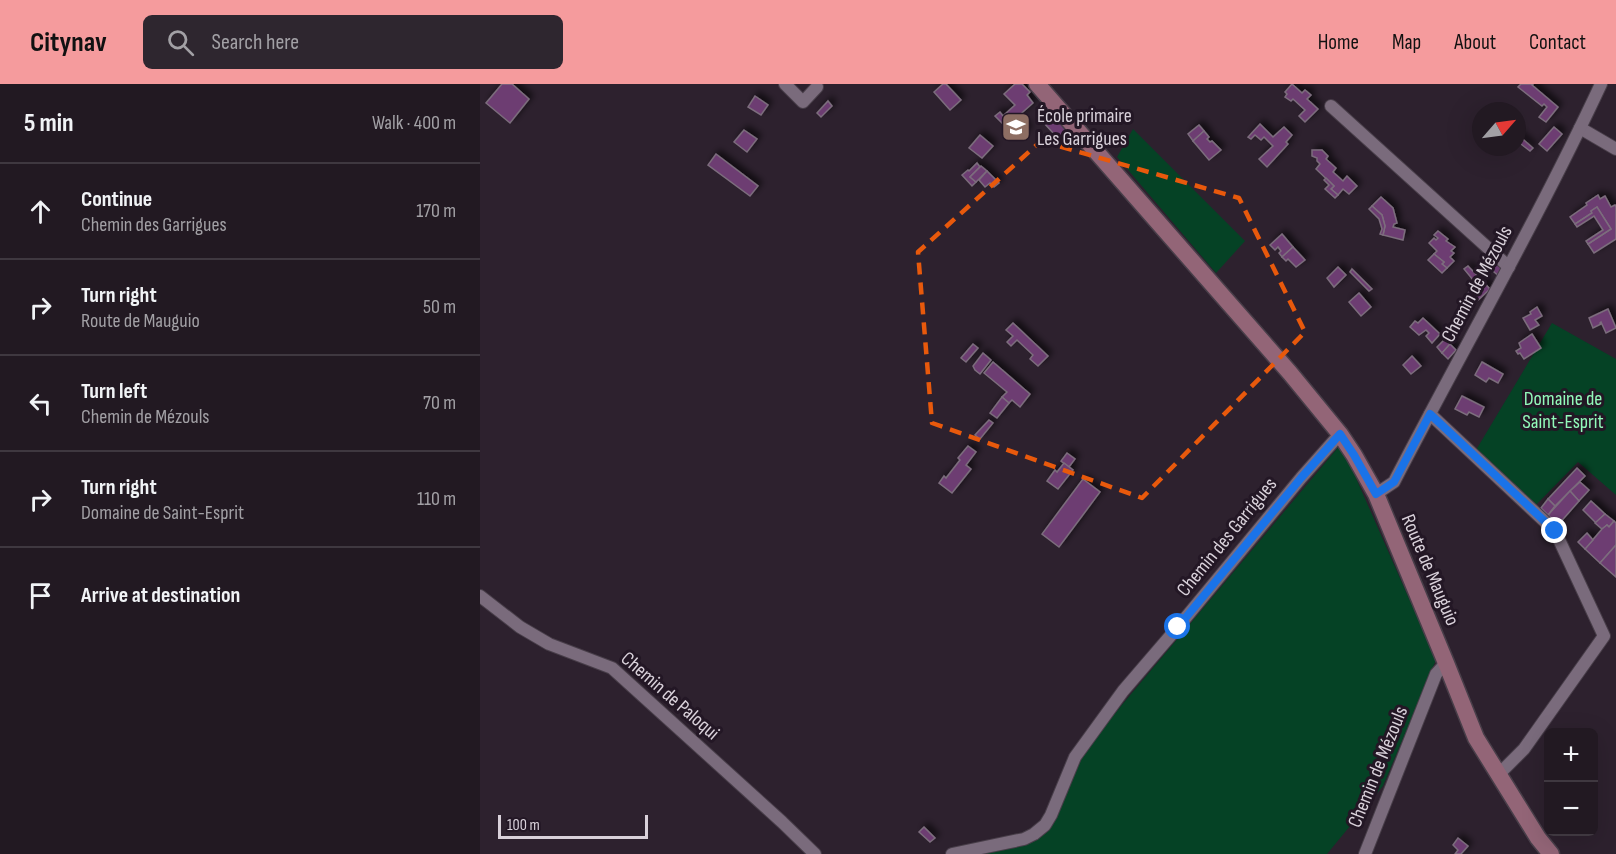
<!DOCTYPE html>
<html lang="en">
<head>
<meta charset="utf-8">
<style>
  :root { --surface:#221922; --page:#2e262f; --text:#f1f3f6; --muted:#a2a0a5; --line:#3f3840; --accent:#f59b9d }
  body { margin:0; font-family:"Sofia Sans Condensed",sans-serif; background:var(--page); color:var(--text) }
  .controls { position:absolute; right:18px; bottom:18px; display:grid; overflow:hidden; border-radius:9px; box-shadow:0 6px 24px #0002 }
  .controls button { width:54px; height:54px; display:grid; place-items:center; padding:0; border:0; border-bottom:2px solid var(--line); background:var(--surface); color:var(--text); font:30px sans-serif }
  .compass { position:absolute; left:992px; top:18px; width:54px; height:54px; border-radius:50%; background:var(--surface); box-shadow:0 6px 24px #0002; rotate:62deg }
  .scale { position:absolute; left:18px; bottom:15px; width:150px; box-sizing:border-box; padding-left:6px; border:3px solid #d9d1da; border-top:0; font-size:16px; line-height:21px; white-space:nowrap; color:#d9d1da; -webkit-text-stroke:4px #231725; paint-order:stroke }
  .stop { position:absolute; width:18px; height:18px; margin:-14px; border:4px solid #1a73e8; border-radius:50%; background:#fff }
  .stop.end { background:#1a73e8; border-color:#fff; box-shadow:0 2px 6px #0008 }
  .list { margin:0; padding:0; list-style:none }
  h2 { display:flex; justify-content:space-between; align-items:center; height:78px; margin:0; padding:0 24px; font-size:26px }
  h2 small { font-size:20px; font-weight:400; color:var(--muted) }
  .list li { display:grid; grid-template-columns:39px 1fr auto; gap:18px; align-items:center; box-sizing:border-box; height:96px; padding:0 24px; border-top:2px solid var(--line) }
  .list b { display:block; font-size:22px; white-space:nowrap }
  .list p { margin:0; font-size:20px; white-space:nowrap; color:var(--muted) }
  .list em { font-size:20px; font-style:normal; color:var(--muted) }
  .icon { flex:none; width:33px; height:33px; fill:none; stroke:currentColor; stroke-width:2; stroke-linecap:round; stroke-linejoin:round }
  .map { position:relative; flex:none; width:1136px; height:770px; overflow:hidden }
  header { display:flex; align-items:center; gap:36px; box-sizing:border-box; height:84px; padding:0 30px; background:var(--accent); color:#111 }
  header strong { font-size:28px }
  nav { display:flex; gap:33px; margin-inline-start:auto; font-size:21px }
  .search { width:420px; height:54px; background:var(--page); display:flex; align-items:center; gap:15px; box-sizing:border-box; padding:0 21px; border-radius:9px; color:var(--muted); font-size:22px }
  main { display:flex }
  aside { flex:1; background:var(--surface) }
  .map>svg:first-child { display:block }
  .green { fill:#054225 }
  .building { fill:#6d3d72; stroke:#7c6d7d; stroke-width:1.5; filter:url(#shadow) }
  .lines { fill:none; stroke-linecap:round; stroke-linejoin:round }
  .street-casing { stroke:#483e49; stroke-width:14 }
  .secondary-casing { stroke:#483e49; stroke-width:19 }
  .street { stroke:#7a6b7c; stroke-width:12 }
  .secondary { stroke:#936577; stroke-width:16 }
  .route { stroke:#1a73e8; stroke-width:8 }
  .marked { fill:none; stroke:#e8590c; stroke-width:4.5; stroke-dasharray:12 8; stroke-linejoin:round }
  .labels { text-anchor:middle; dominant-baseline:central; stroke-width:6; stroke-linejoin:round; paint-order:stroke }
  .poi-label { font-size:20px; fill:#d9d1da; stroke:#231725; text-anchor:start }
  .street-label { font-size:20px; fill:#d9d1da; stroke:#231725 }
  .park-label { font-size:20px; fill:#92faba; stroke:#231725 }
</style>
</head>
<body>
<header>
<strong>Citynav</strong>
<div class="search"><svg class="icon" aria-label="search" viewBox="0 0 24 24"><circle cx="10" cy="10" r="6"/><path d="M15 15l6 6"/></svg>Search here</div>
<nav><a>Home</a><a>Map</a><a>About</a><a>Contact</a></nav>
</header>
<main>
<aside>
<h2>5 min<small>Walk · 400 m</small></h2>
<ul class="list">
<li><svg class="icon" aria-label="ahead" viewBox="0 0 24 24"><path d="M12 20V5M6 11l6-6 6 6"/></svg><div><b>Continue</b><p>Chemin des Garrigues</p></div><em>170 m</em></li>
<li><svg class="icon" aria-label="right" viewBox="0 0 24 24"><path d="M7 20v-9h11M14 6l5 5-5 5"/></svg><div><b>Turn right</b><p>Route de Mauguio</p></div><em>50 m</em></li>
<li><svg class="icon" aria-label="left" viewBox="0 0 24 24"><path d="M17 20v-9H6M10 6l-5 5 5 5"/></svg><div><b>Turn left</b><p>Chemin de Mézouls</p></div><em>70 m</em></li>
<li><svg class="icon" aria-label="right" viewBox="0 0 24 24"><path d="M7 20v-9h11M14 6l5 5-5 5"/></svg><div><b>Turn right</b><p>Domaine de Saint-Esprit</p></div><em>110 m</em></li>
<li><svg class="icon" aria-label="arrive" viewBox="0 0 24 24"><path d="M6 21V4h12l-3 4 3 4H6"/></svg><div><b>Arrive at destination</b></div></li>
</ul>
</aside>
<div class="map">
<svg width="1136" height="770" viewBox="0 0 1136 770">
  <defs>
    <filter id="shadow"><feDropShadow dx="4" dy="-4" stdDeviation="3" flood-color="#0009"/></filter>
  </defs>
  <rect width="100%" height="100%" fill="#2d212e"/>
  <!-- green -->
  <g class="green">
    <polygon points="653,45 765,157 736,189 637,73"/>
    <polygon points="1072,239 1136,275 1136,411 1098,378 1055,422 996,366"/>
    <polygon points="861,360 956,576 903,702 847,770 494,770 565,750 572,741 605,667 641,622"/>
  </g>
  <!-- building -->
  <g class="building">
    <polygon points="22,0 32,0 49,15 30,39 6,19"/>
    <polygon points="463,0 466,0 481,16 470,26 454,8"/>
    <polygon points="535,0 542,0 550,8 547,11 553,19 526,43 515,32 520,28 523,32 535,21 524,10"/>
    <polygon points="812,0 822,9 825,6 831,11 827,15 838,25 825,38 819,32 825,26 813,15 811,17 805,13 807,10 805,8"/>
    <polygon points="1041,0 1053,0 1052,1 1078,23 1066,38 1059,33 1067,23 1064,20 1062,22 1038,3"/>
    <polygon points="275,12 288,21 281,31 268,23"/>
    <polygon points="348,17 352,22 341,33 337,29"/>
    <polygon points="571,33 574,36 577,34 594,54 585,62 564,39"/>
    <polygon points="540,38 548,45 539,55 532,48"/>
    <polygon points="780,40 793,53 804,43 812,51 806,58 808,60 787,83 779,75 793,62 784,53 781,56 775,51 771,55 768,53"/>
    <polygon points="719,41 724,47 713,57 708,50"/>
    <polygon points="1074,43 1082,50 1067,67 1059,60"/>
    <polygon points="264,46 277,55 267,68 254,58"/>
    <polygon points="724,47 729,53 727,55 730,58 732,57 741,66 729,76 713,57"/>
    <polygon points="1037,50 1053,64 1050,67 1037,57"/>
    <polygon points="500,51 513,62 502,74 489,64"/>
    <polygon points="832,66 842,66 848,72 846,75 856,84 853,88 863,97 867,92 877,102 869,110 863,105 858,111 851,105 854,102 836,85 840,80 837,77 837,74 832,72"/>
    <polygon points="236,70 278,102 270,112 228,81"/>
    <polygon points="497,79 500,83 490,93 496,98 492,102 482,91 488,86 489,87"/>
    <polygon points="501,82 507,87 496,98 490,93"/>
    <polygon points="507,87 519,99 514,103 510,99 505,103 499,96"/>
    <polygon points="846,94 854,102 851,105 858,111 855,114 845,105 849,101 844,96"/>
    <polygon points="1118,111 1120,115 1125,112 1131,123 1135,121 1136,123 1136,155 1114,169 1108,160 1131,145 1117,123 1111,127 1112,129 1095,140 1090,133 1107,121 1106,119"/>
    <polygon points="901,113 913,124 917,139 914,140 913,143 925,146 923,156 903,151 905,142 902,131 892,122"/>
    <polygon points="892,122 902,131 905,142 903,151 900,150 902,145 899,135 889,125"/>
    <polygon points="1117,123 1131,145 1108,160 1106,157 1123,146 1114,132 1097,143 1095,140 1112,129 1111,127"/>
    <polygon points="958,147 968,155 966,157 975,163 971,167 974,169 970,173 974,177 967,184 962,180 964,178 954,170 957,167 949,159 954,154 956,156 958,154 954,151"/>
    <polygon points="802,150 813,163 802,173 799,169 801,167 798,163 795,166 790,161"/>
    <polygon points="813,163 825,176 816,183 808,175 806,177 802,173"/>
    <polygon points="954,170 964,178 962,180 967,184 962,189 948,176"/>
    <polygon points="1007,171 1025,188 1020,193 1001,177"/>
    <polygon points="988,182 1010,205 995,219 993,217 991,219 985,212 998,199 995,194 993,196 984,185"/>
    <polygon points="858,183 866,191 854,203 847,194"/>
    <polygon points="872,185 892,205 889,207 870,188"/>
    <polygon points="879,209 891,223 881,232 869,218"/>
    <polygon points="1057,223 1062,232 1055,236 1059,241 1050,246 1043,234 1051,230 1050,228"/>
    <polygon points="1128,225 1136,244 1126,249 1121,238 1120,239 1121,240 1113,244 1109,234"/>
    <polygon points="943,234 960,250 952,259 946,252 949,249 946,246 939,251 930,243 935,237 938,239"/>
    <polygon points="533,239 568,272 558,282 550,275 553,271 537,256 531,262 527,258 533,252 526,246"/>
    <polygon points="1052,250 1061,264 1044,275 1040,269 1038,270 1036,267 1041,264 1039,259"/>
    <polygon points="965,255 970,260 962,269 957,263"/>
    <polygon points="493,260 498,264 486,278 481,274"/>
    <polygon points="970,260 976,266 968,275 962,269"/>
    <polygon points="503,269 511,276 500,290 495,286 493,282"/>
    <polygon points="932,272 941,282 931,290 923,281"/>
    <polygon points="513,278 550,310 540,323 532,316 529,319 522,313 527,308 504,289"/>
    <polygon points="1002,278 1023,290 1018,299 1009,294 1006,298 995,291"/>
    <polygon points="982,312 1004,323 999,333 989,328 987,331 975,325"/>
    <polygon points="522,313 529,319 517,334 510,329"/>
    <polygon points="509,336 513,339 500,355 495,351"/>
    <polygon points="488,362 496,368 486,381 491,385 472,409 459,399 464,392 466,394 480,376 478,374"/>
    <polygon points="587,369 595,375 589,383 581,377"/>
    <polygon points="584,379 593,386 578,405 567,397 575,386 577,388"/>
    <polygon points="1097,384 1105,392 1075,422 1068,415"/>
    <polygon points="603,395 620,408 579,463 562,450"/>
    <polygon points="1100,398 1109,406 1099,417 1090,407"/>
    <polygon points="1090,407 1099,417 1078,441 1068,431"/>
    <polygon points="1068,415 1075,422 1068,431 1061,424"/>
    <polygon points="1111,417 1125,430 1116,439 1103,426"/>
    <polygon points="1125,430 1134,437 1129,443 1127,441 1122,445 1115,439"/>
    <polygon points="1134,437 1136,439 1136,461 1120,479 1105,465 1122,445 1127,441 1129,443"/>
    <polygon points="1107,449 1113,456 1105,465 1098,458"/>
    <polygon points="1136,461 1136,493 1120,479"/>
    <polygon points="444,743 455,754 450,758 439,748"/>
    <polygon points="978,754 988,762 981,770 975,770 978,766 973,761"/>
  </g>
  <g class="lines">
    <!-- street casing -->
    <g class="street-casing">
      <g id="street">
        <polyline points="305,0 323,18 337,3"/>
        <polyline points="851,22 1029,183"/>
        <polyline points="1100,44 1136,65"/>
        <polyline points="950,330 1075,447 1124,552 1044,665 1018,691"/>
        <path d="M896,410l18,-12c69,-133 144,-263 207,-398"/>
        <polyline points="0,512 40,543 69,560 132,584 302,738 335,770"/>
        <polyline points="472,770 544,755 554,750 565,741 571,731 595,673 643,607 698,543 821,394 860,350"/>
        <polyline points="885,770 956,590 966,579"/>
      </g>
    </g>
    <!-- secondary casing -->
    <g class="secondary-casing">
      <polyline id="secondary" points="557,0 810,289 860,350 874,371 896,410 966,579 996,654 1058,754 1071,770"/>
    </g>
    <!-- street -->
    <use href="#street" class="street"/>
    <!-- secondary -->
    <use href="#secondary" class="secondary"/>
  </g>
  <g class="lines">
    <!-- route -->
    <polyline class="route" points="698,543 821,394 860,350 874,371 896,410 914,398 950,330 1075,447"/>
  </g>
  <!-- marked area -->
  <path class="marked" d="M561,57l198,57 66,134 -163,166 -210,-75 -14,-171z"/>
  <!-- icons -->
  <defs>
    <g id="school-square" transform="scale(1.5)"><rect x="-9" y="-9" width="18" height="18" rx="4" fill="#8d6e63" stroke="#231725"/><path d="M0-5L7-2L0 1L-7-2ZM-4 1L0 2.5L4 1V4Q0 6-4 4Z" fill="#fff"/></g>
  </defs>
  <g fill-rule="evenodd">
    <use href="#school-square" x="536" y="43"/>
  </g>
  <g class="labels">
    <!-- poi labels -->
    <g class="poi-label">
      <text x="557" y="32">École primaire<tspan x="557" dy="23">Les Garrigues</tspan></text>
    </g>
    <!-- street labels -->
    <g class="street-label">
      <text transform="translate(997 200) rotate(-62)">Chemin de Mézouls</text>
      <text transform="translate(747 453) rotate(-51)">Chemin des Garrigues</text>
      <text transform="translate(950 486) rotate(67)">Route de Mauguio</text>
      <text transform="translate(190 612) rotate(41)">Chemin de Paloqui</text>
      <text transform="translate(898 683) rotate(-68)">Chemin de Mézouls</text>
    </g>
    <!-- park labels -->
    <g class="park-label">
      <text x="1083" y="315">Domaine de<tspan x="1083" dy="23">Saint-Esprit</tspan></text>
    </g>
  </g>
</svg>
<div class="controls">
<button>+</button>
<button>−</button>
</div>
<svg class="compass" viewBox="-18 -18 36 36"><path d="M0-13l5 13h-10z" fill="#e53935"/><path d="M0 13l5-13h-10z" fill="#a2a0a5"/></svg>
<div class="scale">100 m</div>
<div class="stop" style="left:698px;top:543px"></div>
<div class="stop end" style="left:1075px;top:447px"></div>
</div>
</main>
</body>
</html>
